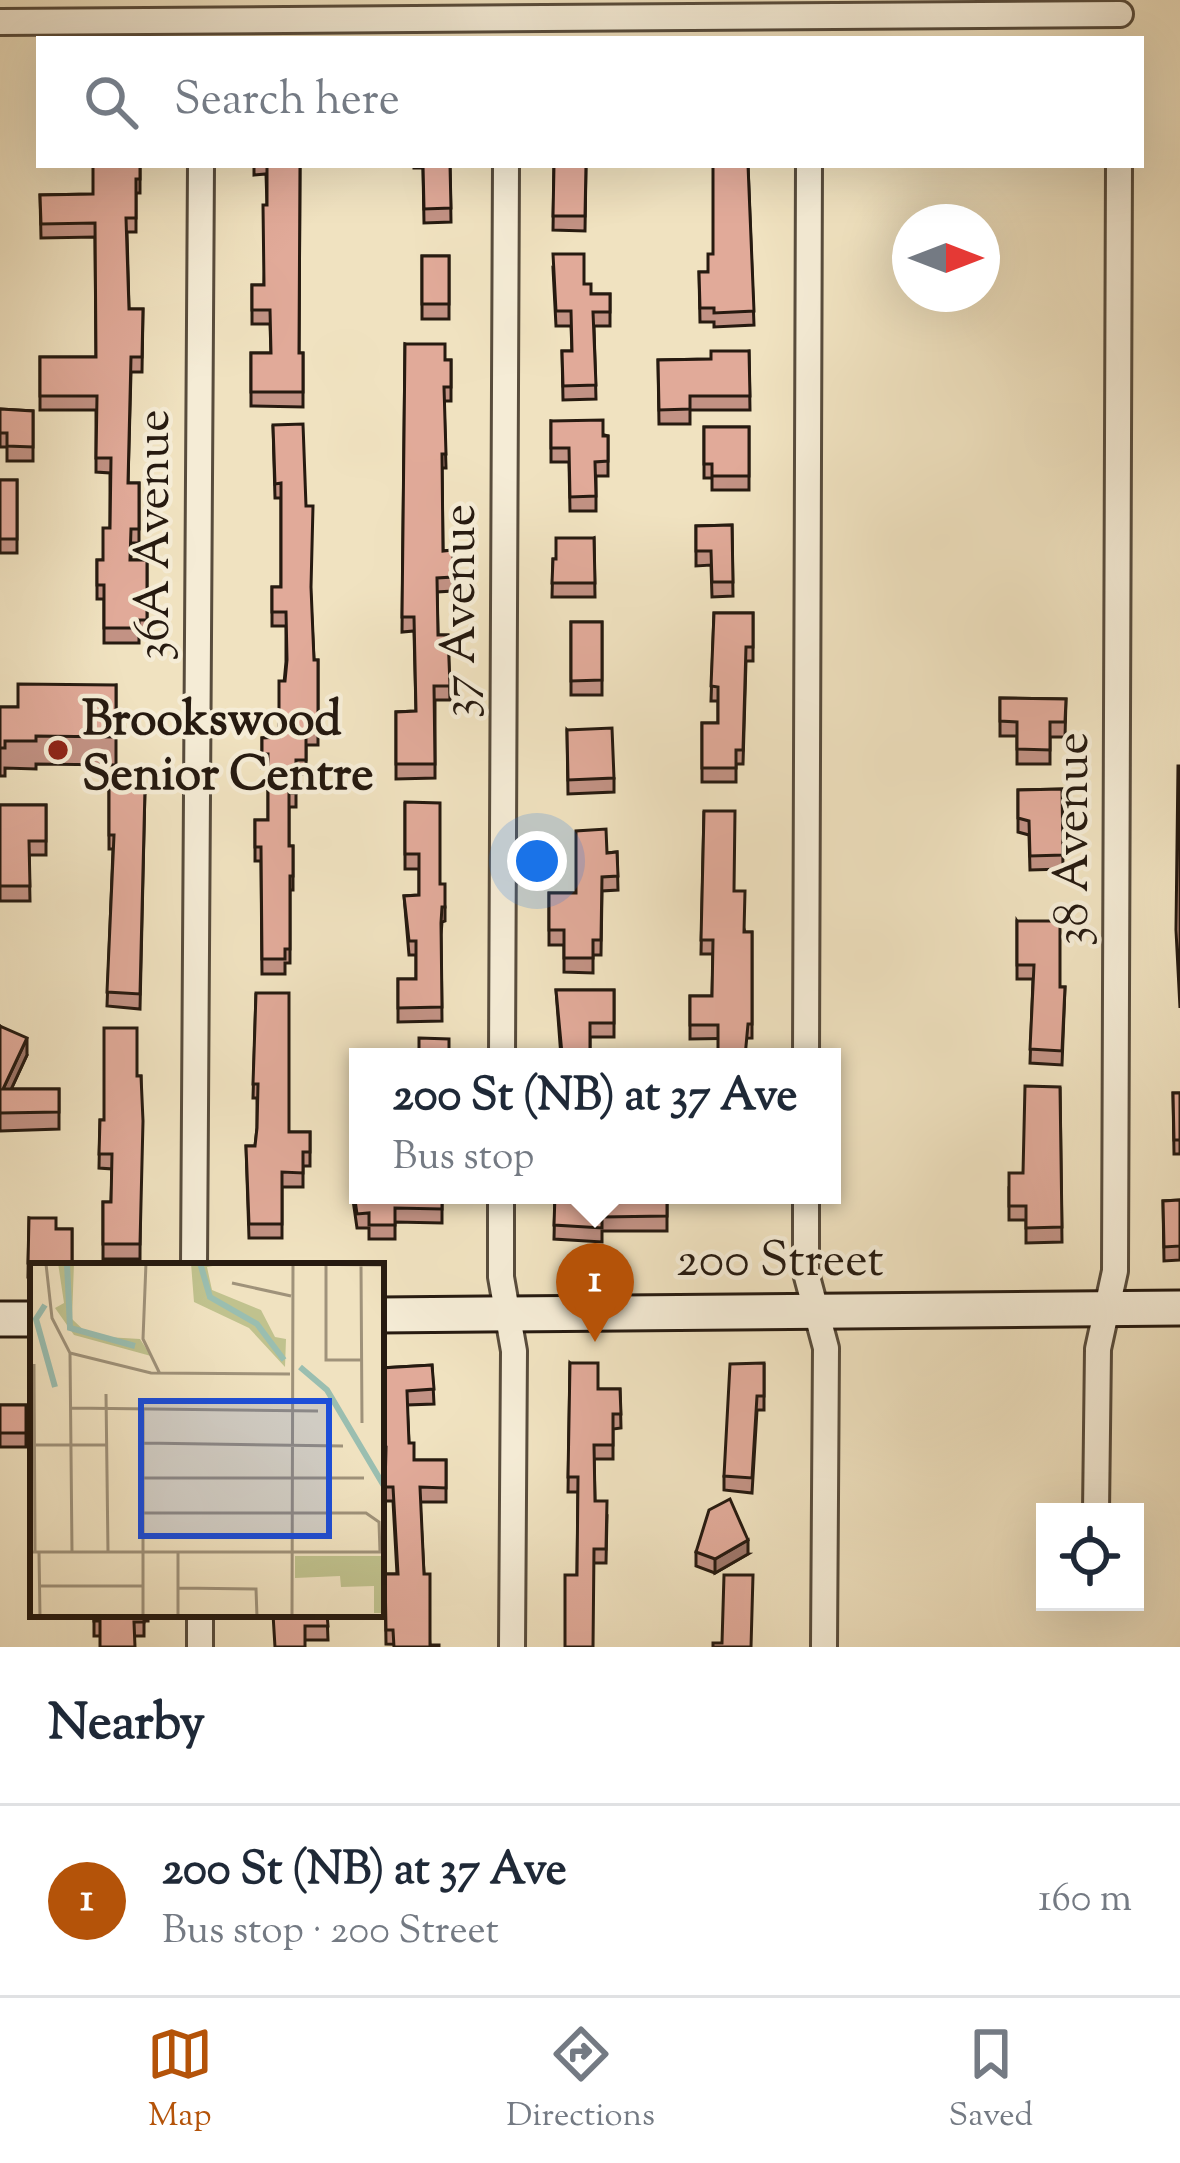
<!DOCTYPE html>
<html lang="en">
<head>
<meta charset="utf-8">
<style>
  :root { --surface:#fff; --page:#f2f2f3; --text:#1f2937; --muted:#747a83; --line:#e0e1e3; --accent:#b45309 }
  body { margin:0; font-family:"Sorts Mill Goudy",serif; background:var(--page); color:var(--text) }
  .controls { position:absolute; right:36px; bottom:36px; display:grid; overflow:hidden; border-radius:0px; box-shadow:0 12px 48px #0002 }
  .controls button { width:108px; height:108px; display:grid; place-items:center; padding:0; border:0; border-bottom:3px solid var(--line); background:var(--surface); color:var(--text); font:60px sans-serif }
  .compass { position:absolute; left:892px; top:204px; width:108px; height:108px; border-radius:50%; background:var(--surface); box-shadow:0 12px 48px #0002; rotate:90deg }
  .you { position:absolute; left:537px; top:861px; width:42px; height:42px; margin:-30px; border:9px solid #fff; border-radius:50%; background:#1a73e8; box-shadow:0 0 0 18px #1a73e833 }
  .badge { display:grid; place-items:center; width:78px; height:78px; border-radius:50%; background:var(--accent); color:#fff; font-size:39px; font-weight:700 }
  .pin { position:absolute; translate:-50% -99px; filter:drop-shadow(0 3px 6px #0008) }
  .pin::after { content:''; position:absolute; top:63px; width:42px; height:36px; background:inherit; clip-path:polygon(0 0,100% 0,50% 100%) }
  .popup { position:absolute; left:349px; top:1048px; width:492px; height:156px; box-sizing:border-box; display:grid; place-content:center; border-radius:0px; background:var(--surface); filter:drop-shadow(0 3px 9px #0005); font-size:39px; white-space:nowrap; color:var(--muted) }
  .popup b { font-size:45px; color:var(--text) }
  .popup::after { content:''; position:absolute; left:50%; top:100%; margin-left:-24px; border:24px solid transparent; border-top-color:var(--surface) }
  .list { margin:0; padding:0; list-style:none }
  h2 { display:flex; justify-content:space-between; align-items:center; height:156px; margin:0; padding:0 48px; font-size:51px }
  h2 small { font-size:39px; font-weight:400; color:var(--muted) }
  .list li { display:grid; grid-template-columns:78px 1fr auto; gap:36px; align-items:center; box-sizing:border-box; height:192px; padding:0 48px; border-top:3px solid var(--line) }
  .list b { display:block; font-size:45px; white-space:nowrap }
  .list p { margin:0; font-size:39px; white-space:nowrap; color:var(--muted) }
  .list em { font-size:39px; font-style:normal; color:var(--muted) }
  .icon { flex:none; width:66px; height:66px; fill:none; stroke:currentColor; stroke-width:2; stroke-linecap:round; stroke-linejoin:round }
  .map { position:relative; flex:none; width:1180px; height:1647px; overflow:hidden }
  .search { position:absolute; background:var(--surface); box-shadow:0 12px 48px #0002; left:36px; right:36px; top:36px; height:132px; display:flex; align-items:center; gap:30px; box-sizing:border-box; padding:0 42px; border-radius:0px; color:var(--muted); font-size:45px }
  .sheet { height:348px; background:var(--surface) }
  nav { display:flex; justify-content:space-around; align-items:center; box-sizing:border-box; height:168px; border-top:3px solid var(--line); background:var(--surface); font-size:33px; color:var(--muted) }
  nav a { display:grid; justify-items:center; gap:6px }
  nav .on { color:var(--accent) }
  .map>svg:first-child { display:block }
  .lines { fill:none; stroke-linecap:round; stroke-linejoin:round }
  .street-casing { stroke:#584c3c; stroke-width:30 }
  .secondary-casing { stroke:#261a10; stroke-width:39 }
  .street { stroke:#f5ecd6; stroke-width:24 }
  .secondary { stroke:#f5ecd6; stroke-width:33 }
  .wall { fill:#c29284; stroke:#261a10; stroke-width:3 }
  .shaded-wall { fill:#9e776b; stroke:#261a10; stroke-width:3 }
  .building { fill:#e1aa99; stroke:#261a10; stroke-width:3 }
  .poi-dot { fill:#8f2418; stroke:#f5ecd6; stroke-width:4.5 }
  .labels { text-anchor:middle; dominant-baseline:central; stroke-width:9; stroke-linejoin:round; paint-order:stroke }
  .street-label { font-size:48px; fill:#261a10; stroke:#f5ecd6 }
  .poi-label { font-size:48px; font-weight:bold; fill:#261a10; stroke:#f5ecd6; text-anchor:start }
  .inset-river { fill:none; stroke:#9abeb0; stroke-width:6 }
  .inset-road { fill:none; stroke:#9f927a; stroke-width:3 }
  .view { fill:#1d4ed8; fill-opacity:0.15; stroke:#1d4ed8; stroke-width:6 }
  .inset-edge { fill:none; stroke:#261a10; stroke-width:6 }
</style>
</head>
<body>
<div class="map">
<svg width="1180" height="1647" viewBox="0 0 1180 1647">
  <rect width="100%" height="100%" fill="#f0e2c0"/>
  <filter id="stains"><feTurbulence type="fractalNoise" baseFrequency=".00167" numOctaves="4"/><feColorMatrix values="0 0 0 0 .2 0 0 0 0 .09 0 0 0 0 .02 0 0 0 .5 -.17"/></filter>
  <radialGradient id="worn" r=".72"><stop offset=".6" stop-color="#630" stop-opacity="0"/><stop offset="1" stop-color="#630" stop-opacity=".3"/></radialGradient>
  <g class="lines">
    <!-- street casing -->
    <g class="street-casing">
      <g id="street">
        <polyline points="0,22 1120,14"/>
        <polyline points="502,1057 506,165"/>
        <polyline points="806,1057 809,165"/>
        <polyline points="501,1195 501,1277 514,1351 512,1647"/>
        <polyline points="806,1195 806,1273 826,1348 824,1647"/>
        <polyline points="194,1266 201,165"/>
        <polyline points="1096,1512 1098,1349 1115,1271 1119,165"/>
        <polyline points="200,1647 200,1614"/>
      </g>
    </g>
    <!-- secondary casing -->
    <g class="secondary-casing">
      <g id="secondary">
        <polyline points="381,1315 1180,1308"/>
        <polyline points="0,1319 33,1319"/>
      </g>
    </g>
    <!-- street -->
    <use href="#street" class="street"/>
    <!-- secondary -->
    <use href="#secondary" class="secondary"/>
  </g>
  <!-- wall -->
  <g class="wall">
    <polygon points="140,165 140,193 136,193 136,232 127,232 129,309 143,309 142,372 131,372 128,483 139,483 139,543 131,543 131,560 147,560 147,634 139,634 139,643 104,643 104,599 97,599 97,560 103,560 110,528 110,473 96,472 96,410 40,410 40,357 96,357 95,237 41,238 40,195 93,194"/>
    <polygon points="254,165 300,165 299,353 303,353 303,407 251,406 251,353 271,353 270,324 252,324 252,285 264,285 267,205 266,174 254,175"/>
    <polygon points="414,165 450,165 451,222 424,223 423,168 414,168"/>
    <polygon points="554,165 586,165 585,231 553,230"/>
    <polygon points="748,165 754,325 714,327 714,322 700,322 699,272 708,272 713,254"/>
    <rect x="422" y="256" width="27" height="63"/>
    <polygon points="553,268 584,284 591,294 610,294 610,326 594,326 596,399 563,400 562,351 572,351 571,326 556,326"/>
    <polygon points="405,344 445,360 451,360 451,401 444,401 446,468 442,468 443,551 453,550 453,591 437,592 438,635 448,635 450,700 435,700 435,778 396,779 396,712 416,711 414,631 402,632"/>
    <polygon points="749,351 750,410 690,410 690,424 659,424 658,360 711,359"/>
    <polygon points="0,409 33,411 33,461 7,461 7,447 0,447"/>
    <polygon points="551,421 608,436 608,476 596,476 596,511 570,511 569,462 551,462"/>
    <polygon points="273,425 306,506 314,660 318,660 318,745 306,745 306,774 296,774 296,807 289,807 289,846 293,846 293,890 290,890 290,963 285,963 285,974 262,974 261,861 255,861 255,820 268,820 268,768 262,768 262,738 279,737 286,662 286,626 272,626 272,587 281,587 281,498 275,498"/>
    <polygon points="704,427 749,427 749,490 712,490 712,478 704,478"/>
    <rect x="0" y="480" width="17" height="73"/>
    <polygon points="732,525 733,596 712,597 711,565 696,566 696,526"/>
    <polygon points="594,538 595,597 552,597 553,559 556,559"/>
    <polygon points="714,613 753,613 753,661 746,661 743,764 736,764 736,782 702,782 702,723 718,723 718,701 711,701"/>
    <rect x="571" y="622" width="31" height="73"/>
    <polygon points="116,685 116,765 36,764 36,769 5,768 5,776 0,776 0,707 18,707"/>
    <polygon points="1000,698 1066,699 1065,737 1050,737 1050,764 1017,764 1017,736 1000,736"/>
    <polygon points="567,730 614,778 614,792 568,794"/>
    <polygon points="109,788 145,788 140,1009 107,1006 113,849 109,849"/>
    <polygon points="1062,789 1063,869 1030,870 1029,835 1018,832 1018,790"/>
    <polygon points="405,802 440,884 445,907 445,921 442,922 441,935 442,1021 398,1022 398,979 416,979 416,955 409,955 404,896 419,895 419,869 405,869"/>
    <polygon points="0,805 46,805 46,855 29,855 30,901 0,901"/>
    <polygon points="704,811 745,932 752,932 752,1038 690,1039 690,996 712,996 713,954 701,954"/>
    <polygon points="617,852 618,890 602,891 601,955 593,955 593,973 564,972 564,945 549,945 549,893 576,893 607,853"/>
    <polygon points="1017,921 1060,987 1065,987 1062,1065 1030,1063 1033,979 1017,979"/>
    <polygon points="556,990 614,990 614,1037 590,1037 590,1057 561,1057"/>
    <polygon points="256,993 289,1132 310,1132 310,1166 303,1166 303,1187 282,1187 282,1238 249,1238 246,1146 255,1146 257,1128 257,1098 253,1098"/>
    <polygon points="0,1026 27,1055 11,1089 59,1089 59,1129 0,1131"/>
    <polygon points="137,1076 141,1076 140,1259 103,1259 103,1202 111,1202 112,1169 99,1168 100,1120 104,1120"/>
    <polygon points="1060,1087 1062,1242 1026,1243 1026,1220 1009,1220 1009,1187 1023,1173"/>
    <polygon points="1173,1093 1180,1093 1180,1154 1174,1154"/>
    <polygon points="351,1172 358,1195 442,1195 442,1223 395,1222 395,1239 369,1239 369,1228 357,1228 351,1186"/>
    <polygon points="555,1195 667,1195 667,1231 602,1231 602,1242 554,1239"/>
    <polygon points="1180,1200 1180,1260 1164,1261 1163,1201"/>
    <polygon points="29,1218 56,1229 72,1229 72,1266 33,1266 33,1277 28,1277"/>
    <polygon points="570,1363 598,1389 620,1389 621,1428 613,1429 613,1459 594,1459 595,1501 607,1515 606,1563 594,1563 577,1575 578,1492 568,1492"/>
    <polygon points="764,1363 764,1410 757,1410 752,1493 724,1490 724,1476"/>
    <polygon points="432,1365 434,1404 407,1405 409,1443 414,1460 446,1460 446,1502 420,1502 424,1574 430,1645 386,1644 385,1574 397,1574 393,1501 385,1501 386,1461 381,1461 381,1368"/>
    <rect x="0" y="1405" width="26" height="42"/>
    <polygon points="696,1552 748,1554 715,1573 696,1566"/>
    <polygon points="94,1614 148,1614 148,1621 144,1621 144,1636 94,1636"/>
    <polygon points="273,1614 327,1614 328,1640 305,1640"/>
  </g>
  <!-- shaded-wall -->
  <g class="shaded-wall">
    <polygon points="27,1038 27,1055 3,1107 3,1089"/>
    <polygon points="748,1540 748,1554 715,1573 715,1559"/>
  </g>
  <!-- building -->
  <g class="building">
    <polygon points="93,165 140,165 140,179 136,179 136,218 126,218 129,309 143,309 142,357 131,357 128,483 139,483 139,529 131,529 130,560 147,560 147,620 139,620 139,628 104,628 104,585 97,585 97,560 103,560 103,528 110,528 111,458 96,458 97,396 40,396 40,357 96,357 95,223 41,224 40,195 93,194"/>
    <polygon points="267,165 300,165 299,353 303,353 303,392 251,392 251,353 271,353 270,310 252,310 252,285 264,285 263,205 267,205"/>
    <polygon points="423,165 450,165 451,208 424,209"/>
    <polygon points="554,165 586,165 585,216 553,216"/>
    <polygon points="713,165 748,165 754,311 714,313 714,308 700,308 699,272 708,272 708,254 713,254"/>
    <polygon points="553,254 584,254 584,284 591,284 591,294 610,294 610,312 593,312 596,385 563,386 562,351 572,351 571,311 556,311"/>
    <rect x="422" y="256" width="27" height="48"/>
    <polygon points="405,344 445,344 445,360 451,360 451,387 444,387 446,454 442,454 443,551 453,550 453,577 437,578 438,635 448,635 450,686 434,686 435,764 396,764 396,712 416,711 414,617 402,617"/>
    <polygon points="711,351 749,351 750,396 690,396 690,409 659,410 658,360 711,359"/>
    <polygon points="0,409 33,411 33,447 7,446 7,433 0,433"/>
    <polygon points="603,420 603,436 608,436 608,461 595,462 596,496 570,497 569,448 551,448 551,421"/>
    <polygon points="303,424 306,506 313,506 311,587 314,660 318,660 318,730 306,730 306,760 296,760 296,793 289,793 289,846 293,846 293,876 290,876 290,949 285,949 285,959 262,959 261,847 255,847 255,820 268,820 268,754 262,754 262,738 279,737 279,681 285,681 287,660 286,612 272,612 272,587 281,587 281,483 275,484 273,425"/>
    <polygon points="704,427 749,427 749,476 712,476 712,464 704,464"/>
    <rect x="0" y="480" width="17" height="59"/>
    <polygon points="732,525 733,582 712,582 711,551 696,551 696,526"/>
    <polygon points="556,538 594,538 595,583 552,583 553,559 556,559"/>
    <polygon points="714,613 753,613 753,647 746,647 743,750 736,750 736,768 702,768 702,723 718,723 718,687 711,686"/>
    <polygon points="571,622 602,622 602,680 571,681"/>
    <polygon points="18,684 116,685 116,737 36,736 36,741 5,741 5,748 0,748 0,707 18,707"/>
    <polygon points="1000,698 1066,699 1065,722 1050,722 1050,750 1017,749 1017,722 1000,721"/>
    <polygon points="612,728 614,778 568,780 567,730"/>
    <polygon points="1178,766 1180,766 1180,1008 1176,930"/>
    <polygon points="109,788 145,788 140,994 107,992 114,835 109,835"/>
    <polygon points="1062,789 1063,855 1030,856 1029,821 1018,818 1018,790"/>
    <polygon points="405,802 440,803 440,884 445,884 445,907 442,907 441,923 442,1007 398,1008 398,979 416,979 416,941 409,941 404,896 419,895 419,854 405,854"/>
    <polygon points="0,805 46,805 46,841 29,841 30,886 0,886"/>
    <polygon points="704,811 735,811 734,891 745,891 744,932 752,932 752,1024 748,1024 745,1057 718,1057 718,1025 690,1025 690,996 712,996 713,940 701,940"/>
    <polygon points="606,829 607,853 617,852 618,876 602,877 601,940 593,940 593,958 564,958 564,930 549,930 549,893 576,893 576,831"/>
    <polygon points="1017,921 1060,921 1060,987 1065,987 1062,1051 1030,1049 1034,965 1017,965"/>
    <polygon points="556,990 614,990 614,1023 590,1023 590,1053 562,1054"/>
    <polygon points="256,993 289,993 289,1132 310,1132 310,1152 303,1152 303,1173 282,1172 282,1224 249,1224 246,1146 255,1146 257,1128 258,1084 253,1084"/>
    <polygon points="0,1026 27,1038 3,1089 59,1089 59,1112 0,1113"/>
    <polygon points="104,1028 137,1028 137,1076 141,1076 143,1121 140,1244 103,1244 103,1202 111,1202 112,1154 99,1154 100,1120 104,1120"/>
    <polygon points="419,1038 449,1039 449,1057 419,1057"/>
    <polygon points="1025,1086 1060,1087 1062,1227 1026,1228 1026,1206 1009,1206 1009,1173 1023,1173"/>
    <polygon points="1173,1093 1180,1093 1180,1140 1174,1140"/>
    <polygon points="351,1172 358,1172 358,1195 442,1195 442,1209 395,1208 395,1225 369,1225 369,1213 357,1214"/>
    <polygon points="555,1195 667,1195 667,1216 602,1217 602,1228 554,1225"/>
    <polygon points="1180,1200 1180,1246 1164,1247 1163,1201"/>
    <polygon points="29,1218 56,1218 56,1229 72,1229 72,1264 28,1263"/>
    <polygon points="570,1363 598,1363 598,1389 620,1389 621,1414 613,1414 613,1445 594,1445 595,1501 607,1501 606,1549 594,1549 593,1647 565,1647 565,1575 577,1575 578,1477 568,1477"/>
    <polygon points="764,1363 764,1396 757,1396 752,1478 724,1476 730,1364"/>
    <polygon points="432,1365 434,1389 407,1391 409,1443 414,1443 414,1460 446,1460 446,1488 420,1487 424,1574 430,1574 430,1645 439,1645 439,1647 394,1647 393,1630 386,1630 385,1574 398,1574 393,1487 385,1487 386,1447 381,1446 381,1368"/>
    <rect x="0" y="1405" width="26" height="28"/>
    <polygon points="730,1499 748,1540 715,1559 696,1552 709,1510"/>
    <polygon points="724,1575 753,1575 751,1647 713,1647 713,1643 722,1643"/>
    <polygon points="94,1614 144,1614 144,1622 134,1622 135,1647 100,1647 100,1621 94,1621"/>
    <polygon points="273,1614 327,1614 328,1626 305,1626 305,1647 275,1647"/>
  </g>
  <!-- markers -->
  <circle class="poi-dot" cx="58" cy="750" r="12"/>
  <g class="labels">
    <!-- street labels -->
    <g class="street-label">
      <text transform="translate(156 535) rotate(-90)">36A Avenue</text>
      <text transform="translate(462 611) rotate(-90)">37 Avenue</text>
      <text transform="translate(1075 839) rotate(-90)">38 Avenue</text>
      <text x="780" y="1263">200 Street</text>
    </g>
    <!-- poi labels -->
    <g class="poi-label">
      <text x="82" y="722">Brookswood<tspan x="82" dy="55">Senior Centre</tspan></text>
    </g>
  </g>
  <!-- overview -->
  <g transform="translate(30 1263)">
    <rect width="354" height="354" fill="#f0e2c0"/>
    <path d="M28,0h16l-2,56 18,17 50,3 11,17 -77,-21 -19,-27 9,-5zM161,0h39l-23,4 5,23 49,20 14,27 11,2 -1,28 -36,-39 -55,-26zM265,293h89v57h-10v-27l-33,1 -1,-11 -45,2z" fill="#c0c28e"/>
    <path class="inset-river" d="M37,0l3,65 65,18M170,0l10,34 47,27 27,36M15,42l-9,14 19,68M270,104l27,23 57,96"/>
    <path class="inset-road" d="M116,0l-3,76 17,35M16,1l6,54 18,35 2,199M115,1h41M260,1l94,1M296,1v96h36M331,2l1,158M202,20l59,13M40,90l81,20 139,1M4,101l1,188M76,131l2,158M40,145l248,3M113,180l200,3M4,182h73M113,215h221M113,250h223l13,9 1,30M0,289h354M9,289l1,65M10,323h102M148,325l78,1 1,28M113,354v-209M148,354v-65M262,354l1,-354"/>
    <path class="view" d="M111,138h188v135h-188z"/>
    <rect width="354" height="354" class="inset-edge"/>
  </g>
  <rect width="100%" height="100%" filter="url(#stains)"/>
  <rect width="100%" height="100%" fill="url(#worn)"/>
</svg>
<div class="controls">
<button><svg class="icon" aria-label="locate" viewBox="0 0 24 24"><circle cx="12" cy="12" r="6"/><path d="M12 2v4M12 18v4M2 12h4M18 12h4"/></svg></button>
</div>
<svg class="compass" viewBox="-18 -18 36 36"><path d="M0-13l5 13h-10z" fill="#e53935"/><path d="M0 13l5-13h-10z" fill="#747a83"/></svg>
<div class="you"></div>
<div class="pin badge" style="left:595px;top:1342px">1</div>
<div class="popup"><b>200 St (NB) at 37 Ave</b>Bus stop</div>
<div class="search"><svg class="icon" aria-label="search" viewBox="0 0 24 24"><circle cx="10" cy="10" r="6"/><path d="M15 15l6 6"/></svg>Search here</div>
</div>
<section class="sheet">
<h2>Nearby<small></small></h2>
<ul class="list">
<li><span class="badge">1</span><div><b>200 St (NB) at 37 Ave</b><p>Bus stop · 200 Street</p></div><em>160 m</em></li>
</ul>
</section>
<nav>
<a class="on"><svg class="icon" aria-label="map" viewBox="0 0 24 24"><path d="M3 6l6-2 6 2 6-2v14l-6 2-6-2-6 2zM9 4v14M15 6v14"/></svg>Map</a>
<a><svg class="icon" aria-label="directions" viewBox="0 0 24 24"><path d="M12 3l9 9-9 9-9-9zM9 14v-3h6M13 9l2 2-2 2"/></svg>Directions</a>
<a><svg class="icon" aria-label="saved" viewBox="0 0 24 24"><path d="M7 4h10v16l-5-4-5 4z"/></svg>Saved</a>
</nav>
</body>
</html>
